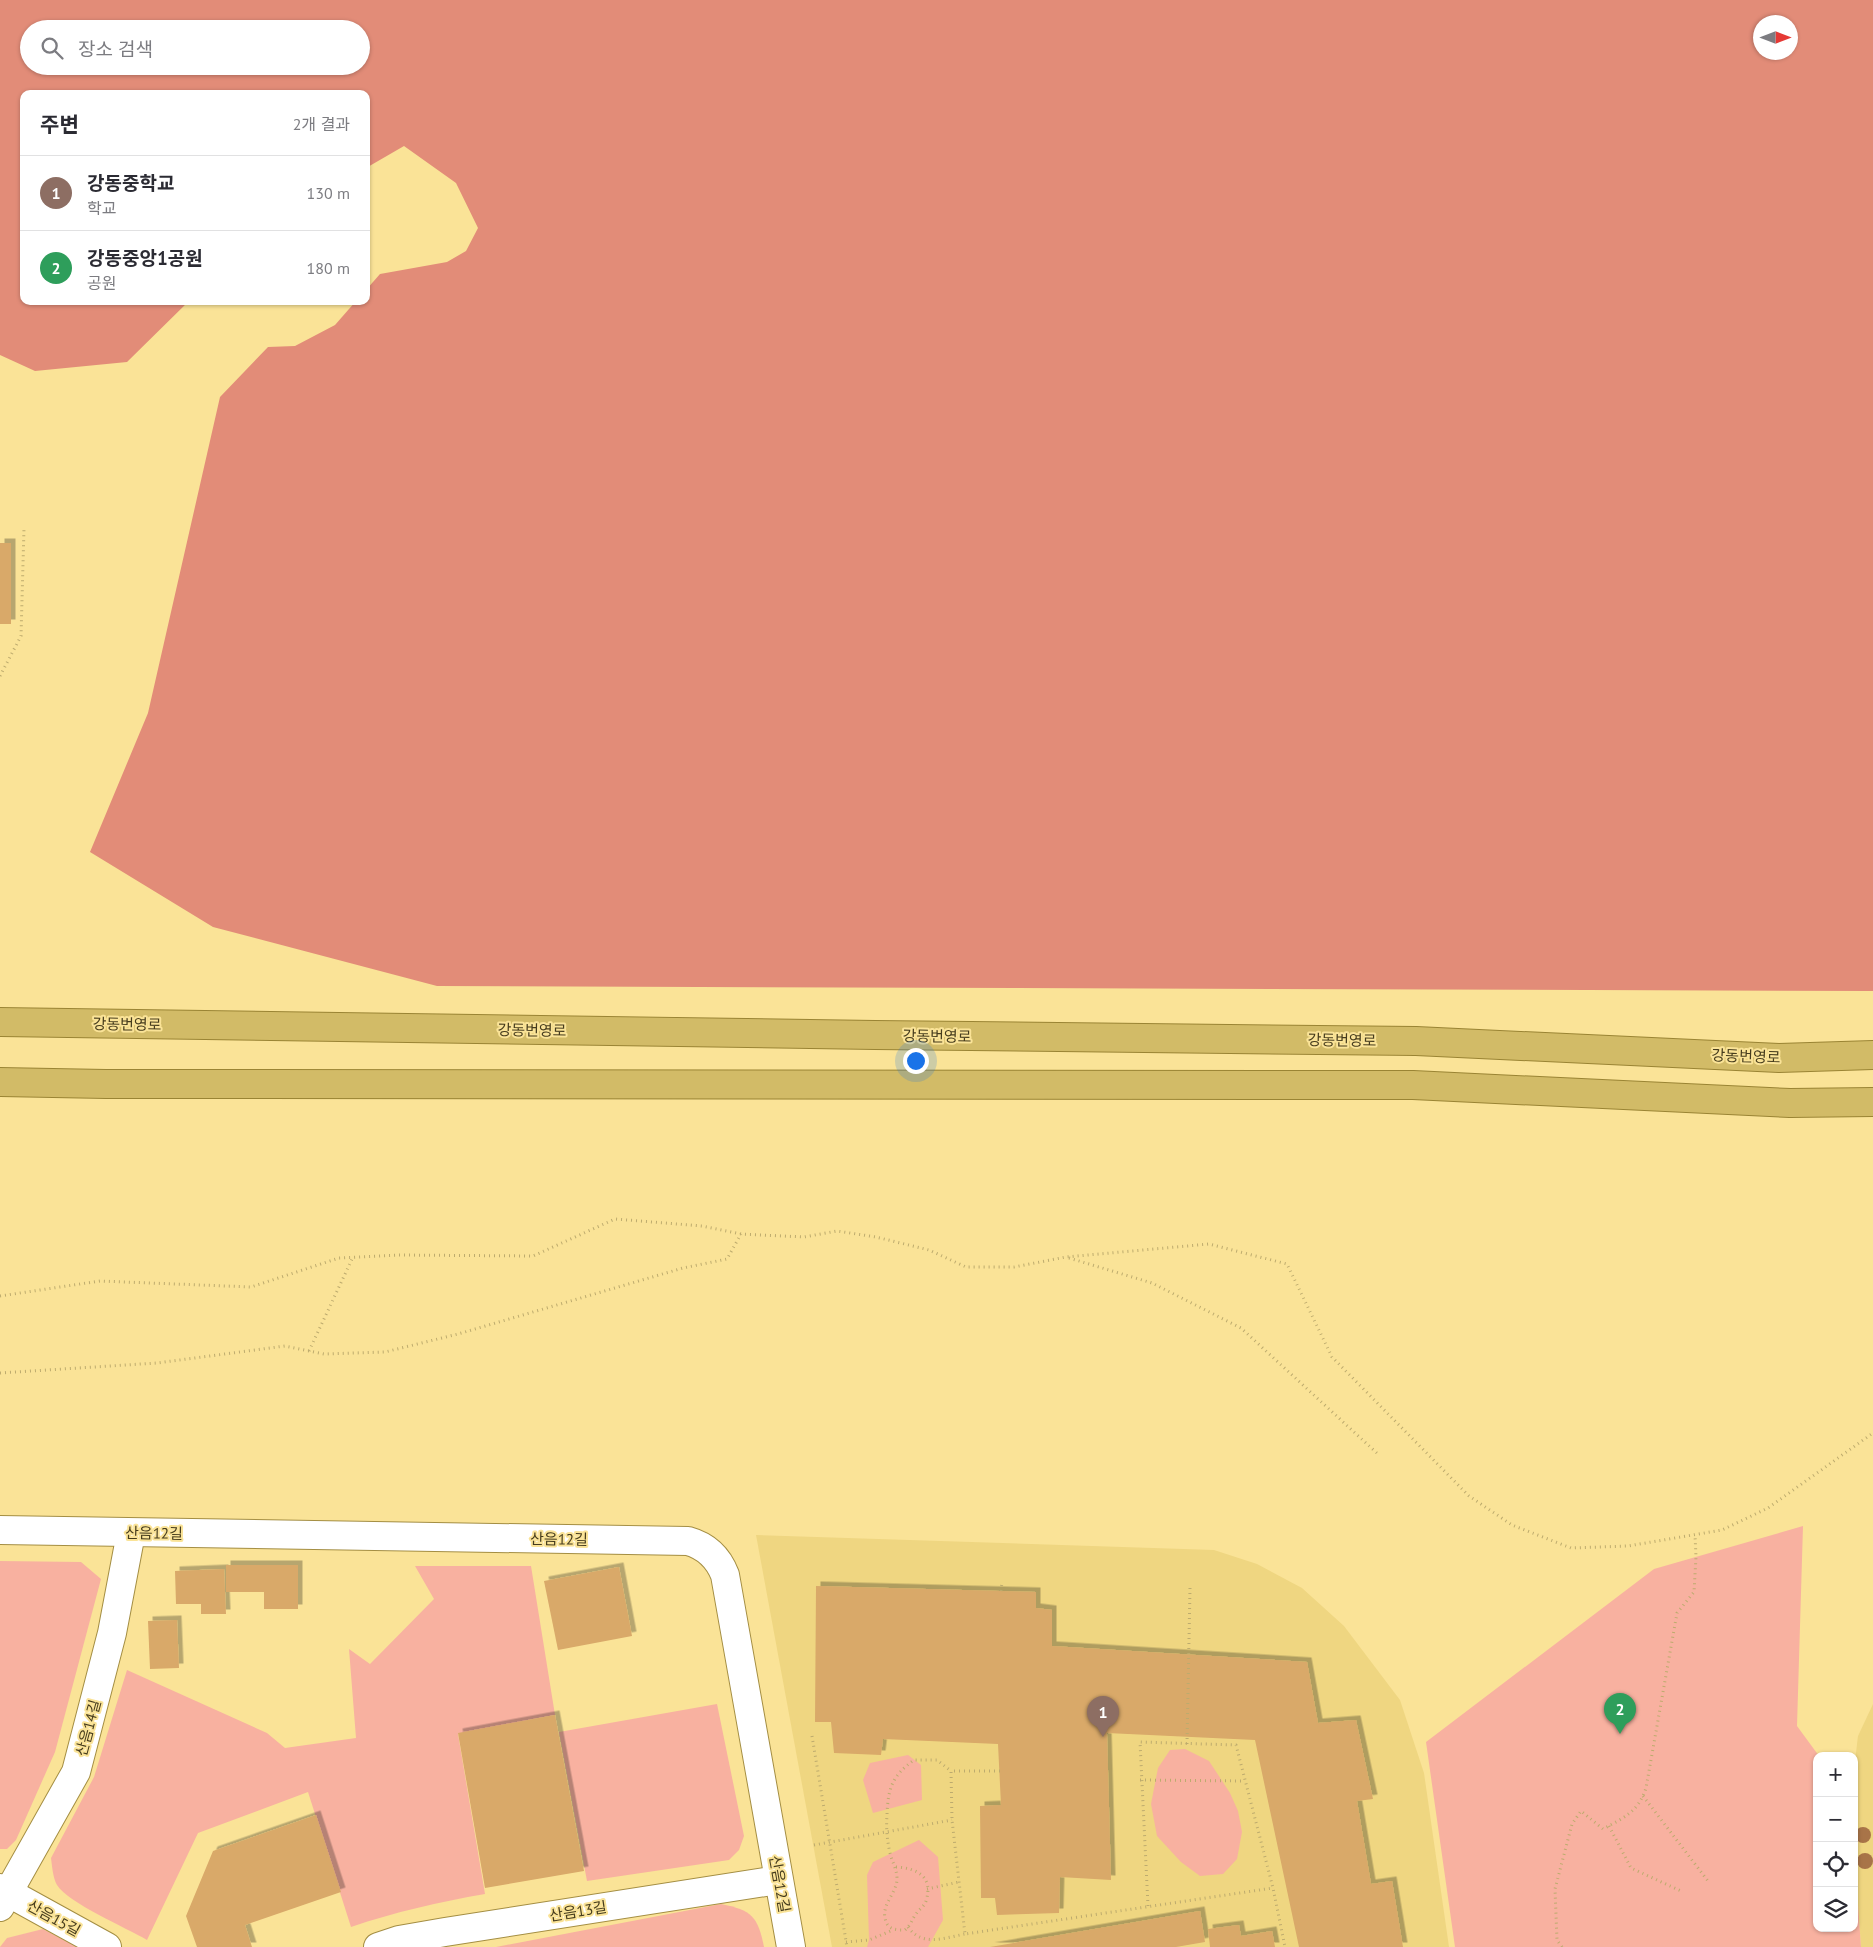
<!DOCTYPE html>
<html lang="ko">
<head>
<meta charset="utf-8">
<style>
  :root { --surface:#fff; --page:#f7f7f7; --text:#2b2b33; --muted:#7c7c81; --line:#e1e1e2; --accent:#0f766e }
  body { margin:0; font-family:"PT Sans","Noto Sans KR",sans-serif; background:var(--page); color:var(--text) }
  .controls { position:absolute; right:15px; bottom:15px; display:grid; overflow:hidden; border-radius:10px; box-shadow:0 1px 4px #0004 }
  .controls button { width:45px; height:45px; display:grid; place-items:center; padding:0; border:0; border-bottom:1px solid var(--line); background:var(--surface); color:var(--text); font:25px sans-serif }
  .compass { position:absolute; left:1753px; top:15px; width:45px; height:45px; border-radius:50%; background:var(--surface); box-shadow:0 1px 4px #0004; rotate:90deg }
  .you { position:absolute; left:915px; top:1060px; width:18px; height:18px; margin:-12px; border:4px solid #fff; border-radius:50%; background:#1a73e8; box-shadow:0 0 0 8px #1a73e833 }
  .badge { display:grid; place-items:center; width:32px; height:32px; border-radius:50%; background:var(--accent); color:#fff; font-size:16px; font-weight:700 }
  .pin { position:absolute; translate:-50% -41px; filter:drop-shadow(0 1px 2px #0008) }
  .pin::after { content:''; position:absolute; top:26px; width:18px; height:15px; background:inherit; clip-path:polygon(0 0,100% 0,50% 100%) }
  .list { margin:0; padding:0; list-style:none }
  h2 { display:flex; justify-content:space-between; align-items:center; height:65px; margin:0; padding:0 20px; font-size:21px }
  h2 small { font-size:16px; font-weight:400; color:var(--muted) }
  .list li { display:grid; grid-template-columns:32px 1fr auto; gap:15px; align-items:center; box-sizing:border-box; height:75px; padding:0 20px; border-top:1px solid var(--line) }
  .list b { display:block; font-size:19px; white-space:nowrap }
  .list p { margin:0; font-size:16px; white-space:nowrap; color:var(--muted) }
  .list em { font-size:16px; font-style:normal; color:var(--muted) }
  .icon { flex:none; width:28px; height:28px; fill:none; stroke:currentColor; stroke-width:2; stroke-linecap:round; stroke-linejoin:round }
  .map { position:relative; flex:none; width:1873px; height:1947px; overflow:hidden }
  .search { position:absolute; background:var(--surface); box-shadow:0 1px 4px #0004; left:20px; top:20px; width:350px; height:55px; display:flex; align-items:center; gap:12px; box-sizing:border-box; padding:0 18px; border-radius:28px; color:var(--muted); font-size:19px }
  .panel { position:absolute; background:var(--surface); box-shadow:0 1px 4px #0004; left:20px; top:90px; width:350px; height:215px; border-radius:10px }
  .map>svg:first-child { display:block }
  .built { fill:#efd681 }
  .green { fill:#f8b1a0 }
  .forest { fill:#e28c78; fill-rule:evenodd }
  .building { fill:#d9a969; filter:url(#shadow) }
  .lines { fill:none; stroke-linecap:round; stroke-linejoin:round }
  .minor-casing { stroke:#a48e43; stroke-width:30 }
  .trunk-casing { stroke:#9a8434; stroke-width:30 }
  .path { stroke:#bdab6e; stroke-width:3; stroke-dasharray:1 4; stroke-linecap:butt }
  .minor { stroke:#fff; stroke-width:28 }
  .trunk { stroke:#d2bb67; stroke-width:28 }
  .tree { fill:#a87448 }
  .labels { text-anchor:middle; dominant-baseline:central; stroke-width:4; stroke-linejoin:round; paint-order:stroke }
  .street-label { font-size:15px; fill:#463c1d; stroke:#fae397 }
</style>
</head>
<body>
<div class="map">
<svg width="1873" height="1947" viewBox="0 0 1873 1947">
  <defs>
    <filter id="shadow"><feDropShadow dx="4.5" dy="-4.5" stdDeviation="0" flood-color="#0004"/></filter>
  </defs>
  <rect width="100%" height="100%" fill="#fae397"/>
  <!-- built -->
  <g class="built">
    <polygon points="756,1535 1214,1550 1257,1564 1302,1588 1344,1626 1400,1700 1424,1773 1449,1947 832,1947"/>
    <polygon points="1873,1704 1873,1947 1861,1947 1854,1847 1854,1769 1858,1736"/>
  </g>
  <!-- green -->
  <g class="green">
    <polygon points="1803,1526 1797,1726 1819,1756 1817,1756 1817,1928 1854,1928 1854,1847 1861,1947 1455,1947 1426,1742 1654,1569"/>
    <polygon points="0,1561 81,1562 101,1579 55,1752 16,1840 7,1849 0,1849"/>
    <path d="M415,1566h116l24,149 -97,19 27,160c-46,8 -90,18 -134,33l-43,-135 -110,41 -51,107c-20,-12 -79,-37 -90,-55 -4,-7 -5,-19 -6,-27l43,-81 33,-107 140,63 18,15 71,-10 -7,-89 21,15 64,-65z"/>
    <polygon points="717,1704 744,1836 739,1850 729,1860 587,1881 559,1732"/>
    <polygon points="1185,1749 1209,1761 1230,1793 1238,1811 1242,1832 1237,1859 1223,1874 1200,1876 1181,1862 1157,1836 1151,1804 1158,1768 1170,1750"/>
    <polygon points="908,1755 921,1765 922,1800 873,1813 863,1780 870,1763"/>
    <polygon points="919,1840 938,1857 943,1920 928,1947 867,1947 869,1940 867,1875 873,1862"/>
    <path d="M721,1904c31,6 37,13 43,43h-268z"/>
    <polygon points="43,1929 77,1947 0,1947 7,1938"/>
  </g>
  <!-- forest -->
  <path class="forest" d="M0,0h1873v991l-1436,-5 -224,-59 -123,-75 58,-139 72,-316 48,-50 27,-1 40,-21 21,-24h10v-11l14,-16 67,-12 19,-11 12,-23 -22,-45 -52,-37 -38,22v-74h-342v207h165l-62,61 -92,9 -35,-16zM1760,22h30v30h-30zM29,29h332v37h-332z"/>
  <!-- building -->
  <g class="building">
    <rect x="0" y="543" width="11" height="81"/>
    <polygon points="226,1565 298,1565 298,1609 264,1609 264,1592 226,1592"/>
    <polygon points="619,1567 632,1636 558,1650 544,1581"/>
    <polygon points="224,1569 226,1614 201,1614 201,1604 176,1604 175,1571"/>
    <polygon points="816,1586 1036,1592 1036,1608 1052,1610 1052,1646 1307,1662 1318,1723 1356,1720 1373,1799 1357,1801 1371,1884 1392,1881 1403,1947 1299,1947 1255,1740 1107,1733 1111,1880 1060,1877 1059,1913 997,1915 995,1898 981,1898 980,1806 1001,1805 998,1744 883,1739 881,1755 834,1753 831,1722 815,1722"/>
    <polygon points="177,1620 179,1668 150,1669 148,1621"/>
    <polygon points="555,1715 584,1871 485,1888 458,1733"/>
    <polygon points="316,1815 341,1892 245,1925 252,1947 197,1947 186,1916 213,1851"/>
    <polygon points="1200,1911 1205,1942 1176,1947 990,1947"/>
    <polygon points="1239,1925 1241,1936 1272,1931 1275,1947 1210,1947 1208,1929"/>
  </g>
  <g class="lines">
    <!-- minor casing -->
    <g class="minor-casing">
      <g id="minor">
        <path d="M0,1530l688,11c18,5 30,16 37,34l66,372"/>
        <polyline points="0,1888 107,1947"/>
        <polyline points="0,1907 76,1772 112,1633 131,1533"/>
        <polyline points="378,1947 399,1940 445,1932 778,1880"/>
      </g>
    </g>
    <!-- trunk casing -->
    <g class="trunk-casing">
      <g id="trunk">
        <polyline points="0,1022 875,1035 1416,1041 1779,1058 1873,1055"/>
        <polyline points="0,1082 106,1084 1413,1085 1790,1103 1873,1102"/>
      </g>
    </g>
    <!-- path -->
    <g class="path">
      <polyline points="0,676 21,636 24,528"/>
      <polyline points="1069,1258 1152,1283 1241,1328 1379,1455"/>
      <polyline points="0,1296 100,1281 251,1287 339,1258 398,1255 533,1256 615,1219 702,1226 741,1234 804,1237 837,1231 876,1237 929,1250 966,1267 1014,1267 1066,1257 1209,1244 1287,1264 1332,1357 1469,1496 1512,1525 1571,1548 1628,1546 1722,1530 1768,1508 1873,1433"/>
      <polyline points="309,1351 353,1257"/>
      <polyline points="0,1373 157,1363 285,1346 324,1354 385,1352 458,1334 683,1268 727,1259 741,1234"/>
      <polyline points="1001,1591 1002,1582"/>
      <polyline points="812,1736 847,1947"/>
      <polyline points="1187,1744 1190,1588"/>
      <polyline points="1000,1771 951,1771 952,1820 965,1934 1273,1888"/>
      <polyline points="1140,1780 1244,1781"/>
      <polyline points="1643,1796 1708,1881"/>
      <polyline points="1609,1826 1631,1868 1681,1891"/>
      <polyline points="814,1845 952,1820"/>
      <path d="M896,1867c20,1 38,9 30,34 -2,6 -7,8 -10,13 -4,5 -5,11 -11,16 -9,0 -18,0 -20,-12 -3,-14 12,-26 12,-39 0,-10 -5,-17 -7,-26 -3,-13 -4,-25 -3,-38 1,-27 5,-39 27,-55h23l14,11"/>
      <polyline points="927,1889 959,1882"/>
      <polyline points="1148,1906 1140,1742 1236,1745 1273,1888 1285,1947"/>
      <path d="M908,1927c14,20 36,11 57,7"/>
      <polyline points="846,1942 869,1940 893,1930"/>
      <path d="M1562,1947l-5,-7 -2,-51 17,-65 9,-13 22,18c22,-12 35,-17 43,-41l31,-175 17,-21 2,-35 -1,-22"/>
    </g>
    <!-- minor -->
    <use href="#minor" class="minor"/>
    <!-- trunk -->
    <use href="#trunk" class="trunk"/>
  </g>
  <!-- trees -->
  <g class="tree">
    <circle cx="1863" cy="1835" r="8"/>
    <circle cx="1865" cy="1861" r="8"/>
  </g>
  <g class="labels">
    <!-- street labels -->
    <g class="street-label">
      <text transform="translate(127 1024) rotate(1)">강동번영로</text>
      <text transform="translate(532 1030) rotate(1)">강동번영로</text>
      <text transform="translate(937 1036) rotate(1)">강동번영로</text>
      <text transform="translate(1342 1040) rotate(1)">강동번영로</text>
      <text transform="translate(1746 1056) rotate(2)">강동번영로</text>
      <text transform="translate(154 1533) rotate(1)">산음12길</text>
      <text transform="translate(559 1539) rotate(1)">산음12길</text>
      <text transform="translate(88 1728) rotate(-75)">산음14길</text>
      <text transform="translate(780 1884) rotate(80)">산음12길</text>
      <text transform="translate(578 1911) rotate(-9)">산음13길</text>
      <text transform="translate(54 1918) rotate(29)">산음15길</text>
    </g>
  </g>
</svg>
<div class="controls">
<button>+</button>
<button>−</button>
<button><svg class="icon" aria-label="locate" viewBox="0 0 24 24"><circle cx="12" cy="12" r="6"/><path d="M12 2v4M12 18v4M2 12h4M18 12h4"/></svg></button>
<button><svg class="icon" aria-label="layers" viewBox="0 0 24 24"><path d="M12 4l9 5-9 5-9-5zM3 14l9 5 9-5"/></svg></button>
</div>
<svg class="compass" viewBox="-18 -18 36 36"><path d="M0-13l5 13h-10z" fill="#e53935"/><path d="M0 13l5-13h-10z" fill="#7c7c81"/></svg>
<div class="you"></div>
<div class="pin badge" style="left:1103px;top:1737px;background:#8d6e63">1</div>
<div class="pin badge" style="left:1620px;top:1734px;background:#2e9e5b">2</div>
<div class="search"><svg class="icon" aria-label="search" viewBox="0 0 24 24"><circle cx="10" cy="10" r="6"/><path d="M15 15l6 6"/></svg>장소 검색</div>
<section class="panel">
<h2>주변<small>2개 결과</small></h2>
<ul class="list">
<li><span class="badge" style="background:#8d6e63">1</span><div><b>강동중학교</b><p>학교</p></div><em>130 m</em></li>
<li><span class="badge" style="background:#2e9e5b">2</span><div><b>강동중앙1공원</b><p>공원</p></div><em>180 m</em></li>
</ul>
</section>
</div>
</body>
</html>
